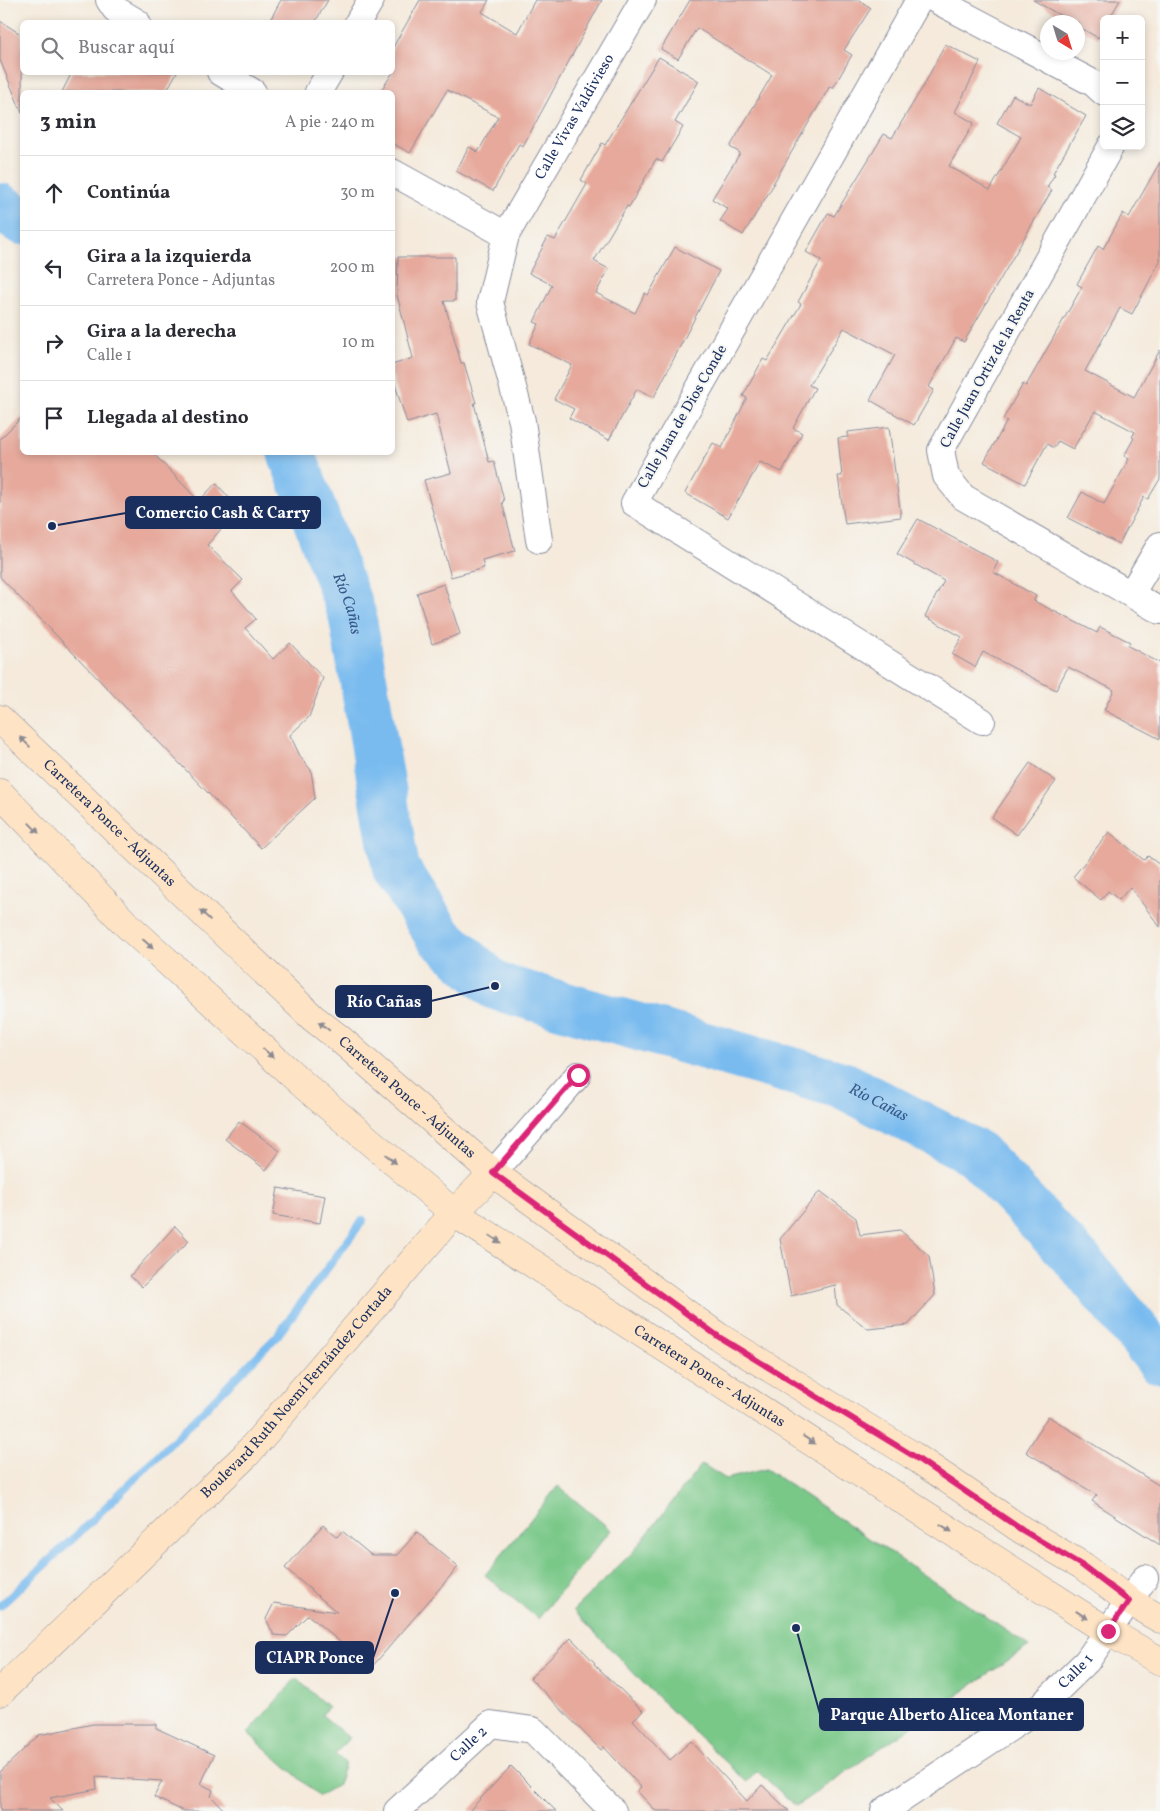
<!DOCTYPE html>
<html lang="es">
<head>
<meta charset="utf-8">
<style>
  :root { --surface:#fff; --page:#f7f7f7; --text:#2b2b33; --muted:#7c7c81; --line:#e1e1e2 }
  body { margin:0; font-family:Vollkorn,serif; background:var(--page); color:var(--text) }
  .controls { position:absolute; right:15px; top:15px; display:grid; overflow:hidden; border-radius:8px; box-shadow:0 2px 8px #0003 }
  .controls button { width:45px; height:45px; display:grid; place-items:center; padding:0; border:0; border-bottom:1px solid var(--line); background:var(--surface); color:var(--text); font:25px sans-serif }
  .compass { position:absolute; left:1040px; top:15px; width:45px; height:45px; border-radius:50%; background:var(--surface); box-shadow:0 2px 8px #0003; rotate:142deg }
  .stop { position:absolute; width:15px; height:15px; margin:-11px; border:4px solid #db2777; border-radius:50%; background:#fff }
  .stop.end { background:#db2777; border-color:#fff; box-shadow:0 1px 5px #0008 }
  .list { margin:0; padding:0; list-style:none }
  h2 { display:flex; justify-content:space-between; align-items:center; height:65px; margin:0; padding:0 20px; font-size:21px }
  h2 small { font-size:16px; font-weight:400; color:var(--muted) }
  .list li { display:grid; grid-template-columns:32px 1fr auto; gap:15px; align-items:center; box-sizing:border-box; height:75px; padding:0 20px; border-top:1px solid var(--line) }
  .list b { display:block; font-size:19px; white-space:nowrap }
  .list p { margin:0; font-size:16px; white-space:nowrap; color:var(--muted) }
  .list em { font-size:16px; font-style:normal; color:var(--muted) }
  .icon { flex:none; width:28px; height:28px; fill:none; stroke:currentColor; stroke-width:2; stroke-linecap:round; stroke-linejoin:round }
  .map { position:relative; flex:none; width:1160px; height:1811px; overflow:hidden }
  .search { position:absolute; background:var(--surface); box-shadow:0 2px 8px #0003; left:20px; top:20px; width:375px; height:55px; display:flex; align-items:center; gap:12px; box-sizing:border-box; padding:0 18px; border-radius:8px; color:var(--muted); font-size:19px }
  .panel { position:absolute; background:var(--surface); box-shadow:0 2px 8px #0003; left:20px; top:90px; width:375px; height:365px; border-radius:8px }
  .map>svg:first-child { display:block }
  .green { fill:#79c888; stroke:#4a7c73 }
  .lines { fill:none; stroke-linecap:round; stroke-linejoin:round }
  .stream { stroke:#79bbef; stroke-width:8 }
  .river { stroke:#79bbef; stroke-width:48 }
  .building { fill:#e6a99b }
  .street-casing { stroke:#888c9c; stroke-width:28 }
  .secondary-casing { stroke:#888c9c; stroke-width:29 }
  .street { stroke:#fff; stroke-width:26 }
  .secondary { stroke:#fee4c5; stroke-width:28 }
  .oneway { fill:#8c8a92 }
  .route { stroke:#db2777; stroke-width:6 }
  .labels { text-anchor:middle; dominant-baseline:central; stroke-width:4; stroke-linejoin:round; paint-order:stroke }
  .street-label { font-size:15px; fill:#1b2f5e; stroke:#f6f6f2 }
  .water-label { font-size:16px; font-style:italic; fill:#37598a; stroke:#f6f6f2 }
  .leader { fill:none; stroke:#1b2f5e; stroke-width:2 }
  .callout-dot { fill:#1b2f5e; stroke:#f6f6f2; stroke-width:2 }
  .callout { fill:#1b2f5e; stroke:#1b2f5e; stroke-width:2 }
  .callout-label { font-size:16px; text-anchor:middle; font-weight:bold; fill:#fff }
</style>
</head>
<body>
<div class="map">
<svg width="1160" height="1811" viewBox="0 0 1160 1811">
  <rect width="100%" height="100%" fill="#f6f6f2"/>
  <filter id="ink" filterUnits="userSpaceOnUse"><feTurbulence type="fractalNoise" baseFrequency=".02" numOctaves="2"/><feDisplacementMap in="SourceGraphic" scale="10" xChannelSelector="R" yChannelSelector="G"/><feConvolveMatrix kernelMatrix="1 2 1 2 8 2 1 2 1" color-interpolation-filters="sRGB"/></filter>
  <filter id="wash" filterUnits="userSpaceOnUse"><feTurbulence type="fractalNoise" baseFrequency=".0096" numOctaves="4" result="noise"/><feDisplacementMap in="SourceGraphic" scale="20" xChannelSelector="R" yChannelSelector="G"/><feGaussianBlur stdDeviation="1.12" result="paint"/><feColorMatrix in="noise" values="0 0 0 0 0 0 0 0 0 0 0 0 0 0 0 0 0 1.4 0 .05"/><feComposite in="paint" operator="in"/></filter>
  <g filter="url(#wash)">
    <rect width="100%" height="100%" fill="#f5eadb"/>
    <!-- green -->
    <g class="green">
      <polygon points="702,1464 726,1479 766,1469 1029,1646 796,1806 757,1771 747,1782 649,1689 573,1610 633,1552"/>
      <polygon points="558,1486 611,1530 538,1619 485,1575"/>
      <polygon points="296,1678 328,1707 322,1715 349,1738 335,1754 345,1763 338,1785 319,1796 248,1733"/>
    </g>
    <g class="lines">
      <!-- stream -->
      <polyline class="stream" points="0,1606 79,1533 172,1442 277,1336 363,1220"/>
      <!-- river -->
      <g class="river">
        <polyline points="0,207 22,221"/>
        <path id="s1" d="M291,452l61,162 44,255 43,67 56,50 350,100 132,68 106,112 77,94"/>
      </g>
    </g>
    <g id="blocks">
      <!-- building -->
      <g class="building">
        <polygon points="281,0 328,0 315,22 269,22"/>
        <polygon points="420,0 489,0 482,12 517,33 535,0 602,0 523,146 519,144 493,191 456,171 469,147 478,152 498,117 447,90 410,153 392,143 392,92 380,92 392,74 392,49"/>
        <polygon points="690,0 859,0 871,8 844,50 852,55 833,88 830,86 773,184 774,184 743,235 720,221 728,209 712,199 740,153 730,147 772,75 697,28 678,59 661,49"/>
        <polygon points="1033,0 1120,0 1109,19 1104,19 1104,28 1098,38 1078,26 1078,22 1072,22"/>
        <polygon points="0,21 22,35 22,113 0,60"/>
        <polygon points="945,44 980,62 955,112 974,123 949,166 990,190 1021,137 997,123 1013,95 1030,104 1039,88 1086,116 1053,173 1055,174 1047,187 1052,190 964,342 956,338 929,387 934,390 914,425 870,400 895,355 844,328 809,385 815,388 793,428 802,433 782,472 760,462 728,518 685,493 713,443 722,448 747,398 743,396 763,359 767,361 801,304 798,302 821,260 806,252 828,213 834,216 884,134 892,138 924,85"/>
        <polygon points="659,57 699,81 675,122 683,127 662,162 656,159 629,207 627,206 594,261 609,269 596,293 635,313 645,293 648,295 675,247 719,271 654,397 637,389 609,440 569,418 574,409 554,399 572,365 529,344 539,324 534,322 552,285 529,273 548,237 555,240 587,184 581,180 602,143 605,145"/>
        <polygon points="72,72 177,72 166,92 62,92"/>
        <polygon points="1160,162 1160,261 1132,314 1120,308 1085,371 1134,397 1160,350 1160,479 1148,499 1144,497 1119,544 1068,518 1082,492 1104,504 1129,459 1124,456 1134,438 1132,437 1135,432 1095,411 1073,449 1058,441 1054,448 1047,444 1025,484 984,462 1007,421 1003,419 1023,384 1026,386 1082,287 1077,284 1098,246 1103,249 1123,213 1129,217"/>
        <polygon points="398,257 455,257 455,301 444,301 461,363 464,363 476,403 474,403 489,462 494,461 504,501 502,502 515,551 482,560 484,568 451,577 424,480 451,473 436,414 407,423 392,375 392,365 413,358 397,295"/>
        <polygon points="22,417 22,452 152,452 199,501 216,483 239,509 207,545 243,580 232,591 256,619 245,628 273,659 290,643 323,678 309,717 290,735 301,758 311,770 315,798 261,848 0,577 0,439"/>
        <polygon points="889,427 901,517 845,524 838,476 842,476 838,438 848,437 848,432"/>
        <polygon points="918,519 998,562 993,572 1036,596 1034,601 1097,633 1100,627 1130,642 1128,646 1160,663 1160,739 1104,710 1114,690 1068,667 1056,690 983,652 975,667 952,654 962,637 925,616 944,581 897,554"/>
        <polygon points="444,584 460,634 432,644 417,593"/>
        <polygon points="1030,763 1056,781 1017,835 992,817"/>
        <polygon points="1109,832 1144,860 1148,856 1160,865 1160,927 1130,887 1119,900 1108,891 1101,900 1073,877"/>
        <polygon points="239,1121 280,1151 266,1170 225,1139"/>
        <polygon points="278,1188 325,1196 320,1223 273,1215"/>
        <polygon points="820,1191 856,1218 860,1235 900,1230 929,1256 935,1295 908,1325 868,1329 837,1305 835,1285 791,1296 780,1239"/>
        <polygon points="175,1226 189,1241 142,1287 130,1276"/>
        <polygon points="1048,1416 1160,1486 1160,1545 1092,1501 1097,1495 1026,1452"/>
        <polygon points="323,1525 337,1537 342,1531 371,1555 397,1555 417,1532 458,1567 371,1668 308,1615 287,1636 274,1635 266,1619 274,1603 337,1612 285,1568"/>
        <polygon points="571,1638 595,1663 594,1664 643,1711 633,1720 670,1760 691,1741 747,1801 762,1785 789,1811 656,1811 637,1791 641,1787 604,1747 601,1750 530,1678"/>
        <polygon points="93,1724 156,1724 156,1728 214,1755 201,1784 213,1790 211,1796 225,1811 183,1811 154,1797 162,1781 96,1777 97,1789 50,1798 63,1811 0,1811 0,1772 39,1735"/>
        <polygon points="511,1766 556,1811 469,1811"/>
      </g>
    </g>
  </g>
  <g filter="url(#ink)">
    <use href="#blocks" fill-opacity="0" stroke="#888c9c" stroke-width="1"/>
    <g class="lines">
      <!-- street casing -->
      <g class="street-casing">
        <g id="street">
          <polyline points="109,0 115,9 137,22"/>
          <polyline points="919,0 634,503 982,721"/>
          <polyline points="936,0 1093,83 1104,93"/>
          <polyline points="358,22 371,0"/>
          <polyline points="220,72 253,92"/>
          <polyline points="318,92 330,72"/>
          <polyline points="1111,146 941,450 946,476 963,497 1160,611"/>
          <polyline points="392,172 506,235"/>
          <path id="s2" d="M539,540l-17,-119 -32,-119 16,-67 137,-235"/>
          <polyline points="1131,594 1160,545"/>
          <polyline points="493,1173 578,1075"/>
          <path id="s3" d="M397,1811l94,-87 42,6 80,81"/>
          <path id="s4" d="M884,1811l153,-101 50,-49 58,-83"/>
        </g>
      </g>
      <!-- secondary casing -->
      <g class="secondary-casing">
        <g id="secondary">
          <path id="s5" d="M0,719l313,299 27,21 153,134 226,164 193,118 110,75 61,36 46,35 31,18"/>
          <path id="s6" d="M0,793l127,132 180,163 147,125 653,418 53,30"/>
          <path id="s7" d="M0,1692l246,-237 208,-242 39,-40"/>
        </g>
      </g>
      <!-- street -->
      <use href="#street" class="street"/>
      <!-- secondary -->
      <use href="#secondary" class="secondary"/>
    </g>
    <!-- one-way arrows -->
    <defs><path id="oneway-solid" d="M-6-.8H1V-3.2L6.5 0L1 3.2V.8H-6Z" transform="scale(1.25)"/></defs>
    <g class="oneway">
      <use href="#oneway-solid" transform="translate(25 742) rotate(-136)"/>
      <use href="#oneway-solid" transform="translate(34 828) rotate(46)"/>
      <use href="#oneway-solid" transform="translate(205 915) rotate(-136)"/>
      <use href="#oneway-solid" transform="translate(148 944) rotate(42)"/>
      <use href="#oneway-solid" transform="translate(324 1026) rotate(-141)"/>
      <use href="#oneway-solid" transform="translate(268 1053) rotate(42)"/>
      <use href="#oneway-solid" transform="translate(391 1159) rotate(40)"/>
      <use href="#oneway-solid" transform="translate(495 1239) rotate(33)"/>
      <use href="#oneway-solid" transform="translate(809 1440) rotate(33)"/>
      <use href="#oneway-solid" transform="translate(946 1528) rotate(33)"/>
      <use href="#oneway-solid" transform="translate(1082 1615) rotate(33)"/>
    </g>
  </g>
  <g class="lines" filter="url(#ink)">
    <!-- route -->
    <polyline class="route" points="578,1075 493,1173 719,1337 912,1455 1022,1530 1083,1566 1129,1601 1108,1631"/>
  </g>
  <g class="labels">
    <!-- street labels -->
    <g class="street-label">
      <text stroke="none"><textPath href="#s2" startOffset="449">Calle Vivas Valdivieso</textPath></text>
      <text transform="translate(988 369) rotate(-61)">Calle Juan Ortiz de la Renta</text>
      <text transform="translate(683 417) rotate(-60)">Calle Juan de Dios Conde</text>
      <text stroke="none"><textPath href="#s5" startOffset="151">Carretera Ponce - Adjuntas</textPath></text>
      <text stroke="none"><textPath href="#s5" startOffset="556">Carretera Ponce - Adjuntas</textPath></text>
      <text stroke="none"><textPath href="#s6" startOffset="922">Carretera Ponce - Adjuntas</textPath></text>
      <text stroke="none"><textPath href="#s7" startOffset="422">Boulevard Ruth Noemí Fernández Cortada</textPath></text>
      <text stroke="none"><textPath href="#s4" startOffset="238">Calle 1</textPath></text>
      <text stroke="none"><textPath href="#s3" startOffset="98">Calle 2</textPath></text>
    </g>
    <!-- water labels -->
    <g class="water-label">
      <text stroke="none"><textPath href="#s1" startOffset="162">Río Cañas</textPath></text>
      <text stroke="none"><textPath href="#s1" startOffset="988">Río Cañas</textPath></text>
    </g>
  </g>
  <!-- callouts -->
  <path class="leader" d="M52 526L126 513M495 986L431 1001M395 1593L373 1658M796 1628L820 1714"/>
  <g class="callout-dot">
    <circle cx="52" cy="526" r="5"/>
    <circle cx="495" cy="986" r="5"/>
    <circle cx="395" cy="1593" r="5"/>
    <circle cx="796" cy="1628" r="5"/>
  </g>
  <g class="callout">
    <rect x="126" y="497" width="194" height="31" rx="5"/>
    <rect x="336" y="986" width="95" height="31" rx="5"/>
    <rect x="256" y="1642" width="117" height="31" rx="5"/>
    <rect x="820" y="1699" width="263" height="31" rx="5"/>
  </g>
  <g class="callout-label">
    <text x="223" y="518">Comercio Cash &amp; Carry</text>
    <text x="384" y="1007">Río Cañas</text>
    <text x="315" y="1663">CIAPR Ponce</text>
    <text x="952" y="1720">Parque Alberto Alicea Montaner</text>
  </g>
</svg>
<div class="controls">
<button>+</button>
<button>−</button>
<button><svg class="icon" aria-label="layers" viewBox="0 0 24 24"><path d="M12 4l9 5-9 5-9-5zM3 14l9 5 9-5"/></svg></button>
</div>
<svg class="compass" viewBox="-18 -18 36 36"><path d="M0-13l5 13h-10z" fill="#e53935"/><path d="M0 13l5-13h-10z" fill="#7c7c81"/></svg>
<div class="stop" style="left:578px;top:1075px"></div>
<div class="stop end" style="left:1108px;top:1631px"></div>
<div class="search"><svg class="icon" aria-label="search" viewBox="0 0 24 24"><circle cx="10" cy="10" r="6"/><path d="M15 15l6 6"/></svg>Buscar aquí</div>
<section class="panel">
<h2>3 min<small>A pie · 240 m</small></h2>
<ul class="list">
<li><svg class="icon" aria-label="ahead" viewBox="0 0 24 24"><path d="M12 20V5M6 11l6-6 6 6"/></svg><div><b>Continúa</b></div><em>30 m</em></li>
<li><svg class="icon" aria-label="left" viewBox="0 0 24 24"><path d="M17 20v-9H6M10 6l-5 5 5 5"/></svg><div><b>Gira a la izquierda</b><p>Carretera Ponce - Adjuntas</p></div><em>200 m</em></li>
<li><svg class="icon" aria-label="right" viewBox="0 0 24 24"><path d="M7 20v-9h11M14 6l5 5-5 5"/></svg><div><b>Gira a la derecha</b><p>Calle 1</p></div><em>10 m</em></li>
<li><svg class="icon" aria-label="arrive" viewBox="0 0 24 24"><path d="M6 21V4h12l-3 4 3 4H6"/></svg><div><b>Llegada al destino</b></div></li>
</ul>
</section>
</div>
</body>
</html>
